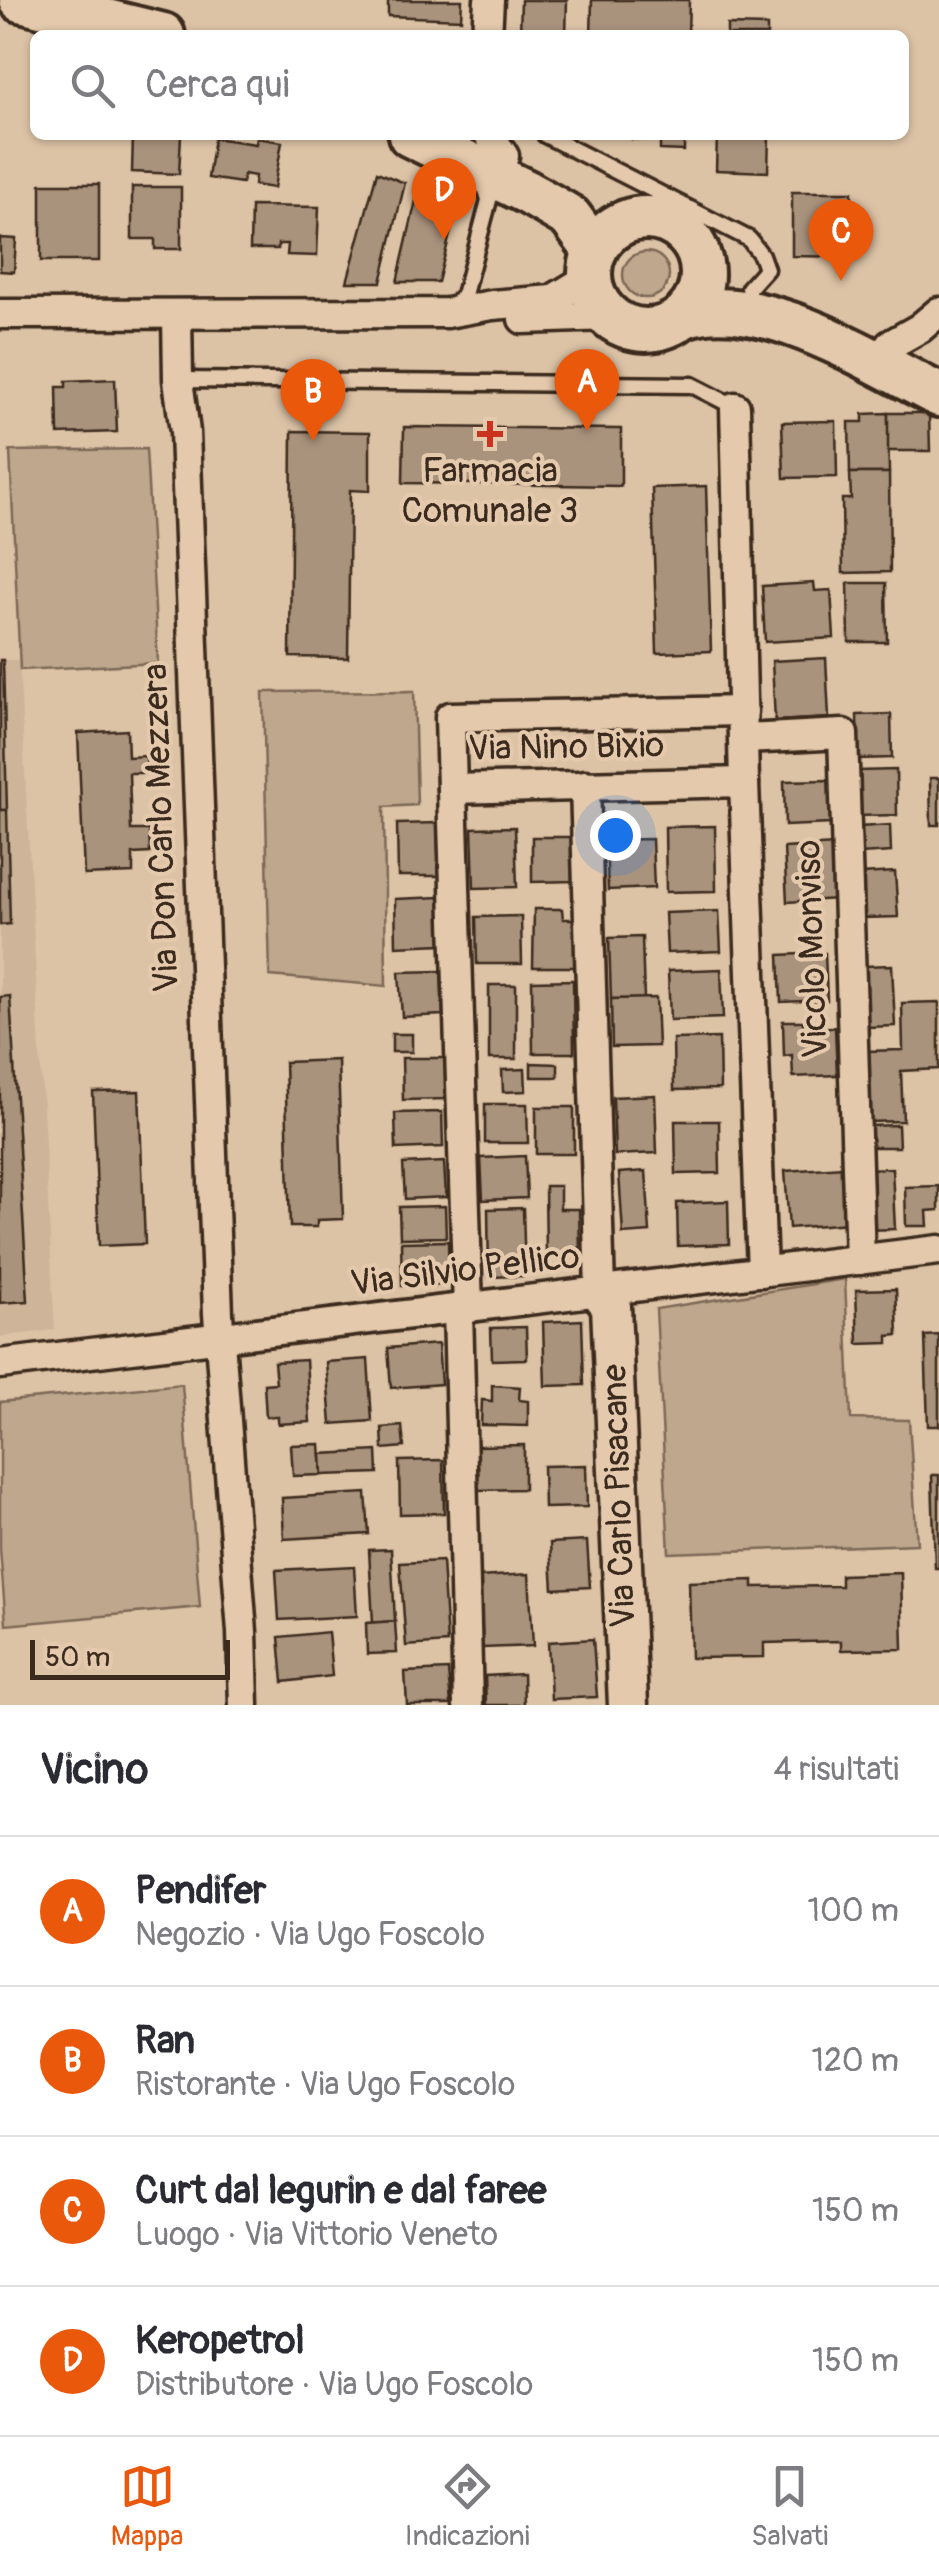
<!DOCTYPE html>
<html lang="it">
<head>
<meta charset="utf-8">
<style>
  :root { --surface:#fff; --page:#f7f7f7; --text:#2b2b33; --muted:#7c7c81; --line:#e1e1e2; --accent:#ea580c }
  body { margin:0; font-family:Pangolin,sans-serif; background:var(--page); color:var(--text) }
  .scale { position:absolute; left:30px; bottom:25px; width:200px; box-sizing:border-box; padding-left:10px; border:5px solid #3b2a1e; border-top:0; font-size:28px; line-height:35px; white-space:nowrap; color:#3b2a1e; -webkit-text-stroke:8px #e4c9ac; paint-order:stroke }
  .you { position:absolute; left:615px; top:835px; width:35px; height:35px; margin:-25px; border:8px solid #fff; border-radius:50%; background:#1a73e8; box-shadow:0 0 0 15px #1a73e833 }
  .badge { display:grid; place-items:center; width:65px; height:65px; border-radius:50%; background:var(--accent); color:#fff; font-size:32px; font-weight:700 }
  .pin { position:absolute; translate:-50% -82px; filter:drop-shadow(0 2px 5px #0008) }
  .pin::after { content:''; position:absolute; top:52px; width:35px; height:30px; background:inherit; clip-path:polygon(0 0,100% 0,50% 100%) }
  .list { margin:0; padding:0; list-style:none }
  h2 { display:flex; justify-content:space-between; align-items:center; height:130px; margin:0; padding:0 40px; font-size:42px }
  h2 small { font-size:32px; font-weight:400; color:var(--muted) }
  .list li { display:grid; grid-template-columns:65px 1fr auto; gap:30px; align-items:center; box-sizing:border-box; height:150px; padding:0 40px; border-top:2px solid var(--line) }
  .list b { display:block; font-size:38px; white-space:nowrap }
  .list p { margin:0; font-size:32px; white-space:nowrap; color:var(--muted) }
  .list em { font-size:32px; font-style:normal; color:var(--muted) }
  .icon { flex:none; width:55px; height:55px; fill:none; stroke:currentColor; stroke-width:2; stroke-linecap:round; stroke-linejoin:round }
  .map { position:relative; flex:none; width:939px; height:1705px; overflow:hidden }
  .search { position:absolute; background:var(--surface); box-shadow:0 2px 8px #0004; left:30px; right:30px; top:30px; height:110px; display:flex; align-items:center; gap:25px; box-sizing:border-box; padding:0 35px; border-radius:15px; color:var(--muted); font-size:38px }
  .sheet { height:730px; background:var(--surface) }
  nav { display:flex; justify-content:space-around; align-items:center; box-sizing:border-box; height:140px; border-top:2px solid var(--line); background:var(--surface); font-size:28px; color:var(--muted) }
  nav a { display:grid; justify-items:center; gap:5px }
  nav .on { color:var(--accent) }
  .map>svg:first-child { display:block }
  .built { fill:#ceb59a }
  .green { fill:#bfa78d; stroke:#7d6856; stroke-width:2.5 }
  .building { fill:#aa937d; stroke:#3b2a1e; stroke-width:2.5 }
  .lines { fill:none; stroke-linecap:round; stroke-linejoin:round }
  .lane-casing { stroke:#3b2a1e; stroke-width:21 }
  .street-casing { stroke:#3b2a1e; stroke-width:35 }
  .secondary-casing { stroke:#3b2a1e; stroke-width:45 }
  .primary-casing { stroke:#3b2a1e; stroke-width:50 }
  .lane { stroke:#e4c9ac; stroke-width:14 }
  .street { stroke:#e4c9ac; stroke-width:28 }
  .secondary { stroke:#e4c9ac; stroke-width:38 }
  .primary { stroke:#e4c9ac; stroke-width:42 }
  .poi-dot { fill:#c8321e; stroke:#e4c9ac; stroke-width:4 }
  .labels { text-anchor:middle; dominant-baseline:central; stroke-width:8; stroke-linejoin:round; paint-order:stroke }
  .poi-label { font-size:35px; fill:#3b2a1e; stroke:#e4c9ac }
  .street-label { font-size:35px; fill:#3b2a1e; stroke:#e4c9ac }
</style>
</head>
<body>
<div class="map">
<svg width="939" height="1705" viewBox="0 0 939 1705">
  <rect width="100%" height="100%" fill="#ddc3a6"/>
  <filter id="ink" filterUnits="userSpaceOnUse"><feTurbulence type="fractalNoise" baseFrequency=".01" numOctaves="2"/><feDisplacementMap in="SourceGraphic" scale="20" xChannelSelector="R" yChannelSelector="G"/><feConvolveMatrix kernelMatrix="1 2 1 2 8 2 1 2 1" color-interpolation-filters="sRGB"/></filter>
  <g filter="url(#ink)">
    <!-- built -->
    <polygon class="built" points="0,660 19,660 55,1330 0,1337"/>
    <!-- green -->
    <g class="green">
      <circle cx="646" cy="275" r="23"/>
      <polygon points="146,449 158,663 20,670 10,451"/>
      <polygon points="414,691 417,805 384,807 386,986 270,976 263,692"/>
      <polygon points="845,1279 851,1419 909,1420 917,1544 669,1553 656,1309"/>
      <polygon points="182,1384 200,1607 6,1625 0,1549 0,1402"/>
    </g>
    <!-- building -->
    <g class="building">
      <polygon points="388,0 462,0 461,19 388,16"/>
      <polygon points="521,0 567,0 566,35 520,35"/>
      <polygon points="592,0 689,0 688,35 591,35"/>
      <polygon points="727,25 767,26 767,35 727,35"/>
      <polygon points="133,135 181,135 179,174 132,172"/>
      <polygon points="632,135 684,135 684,151 660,150 660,140 632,139"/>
      <polygon points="717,135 769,135 768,172 716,170"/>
      <polygon points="214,138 256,144 257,138 282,142 274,188 254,185 255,176 244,174 242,183 208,178"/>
      <polygon points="377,172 405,183 381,282 347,282"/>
      <rect x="41" y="184" width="58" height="77"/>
      <polygon points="132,187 181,187 181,249 155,249 155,239 132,239"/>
      <polygon points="419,188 458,203 438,282 397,282"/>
      <polygon points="792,192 852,192 851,257 792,256"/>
      <polygon points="251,206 319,207 317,256 287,255 288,244 278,244 278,249 250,249"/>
      <polygon points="0,238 16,239 14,272 0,271"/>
      <polygon points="115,379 117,432 58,434 57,387 66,387 66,381"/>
      <polygon points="888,413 889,473 850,473 849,422 863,422 863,414"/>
      <polygon points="888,413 929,413 930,451 888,451"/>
      <polygon points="836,421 837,477 784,478 782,422"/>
      <polygon points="404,427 621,429 621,486 403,483"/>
      <polygon points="292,431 370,432 370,491 350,490 348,658 290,657"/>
      <polygon points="850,473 889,473 890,572 843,573 842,499 851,499"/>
      <polygon points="706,486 711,651 657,653 652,488"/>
      <polygon points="814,583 815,591 831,590 834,638 765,642 762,586"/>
      <polygon points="848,583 886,583 887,642 849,642"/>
      <polygon points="826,658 829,718 775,721 772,661"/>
      <polygon points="0,660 3,660 7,810 0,810"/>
      <polygon points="891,714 892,758 858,759 857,715"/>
      <polygon points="127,730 128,757 146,756 147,773 129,773 131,830 149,830 150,853 133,854 133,873 84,875 78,733"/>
      <polygon points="896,770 897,815 858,816 857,771"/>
      <polygon points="930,778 939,778 939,825 931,825"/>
      <polygon points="830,780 831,824 785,826 784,781"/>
      <polygon points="0,810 7,810 10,924 0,925"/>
      <polygon points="437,823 439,876 398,876 397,824"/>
      <polygon points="890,825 891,852 860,854 859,827"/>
      <polygon points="715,826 716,891 666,892 665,827"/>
      <polygon points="515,827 517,887 474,888 472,828"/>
      <polygon points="532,837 575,837 575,881 532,882"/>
      <polygon points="652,839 654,888 608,890 606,840"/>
      <polygon points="835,845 838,899 787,902 784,848"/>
      <polygon points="895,872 898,917 863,918 861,874"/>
      <polygon points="441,897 443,944 396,946 395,899"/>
      <polygon points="534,909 562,909 563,919 577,919 577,967 533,967"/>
      <polygon points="719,911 721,951 667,953 665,913"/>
      <polygon points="521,916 522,964 477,964 476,917"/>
      <polygon points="642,937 644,999 611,999 609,938"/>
      <polygon points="825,953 827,1000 781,1002 779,955"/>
      <polygon points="892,965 895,1026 867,1027 864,966"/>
      <polygon points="721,969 723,1018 670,1020 668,971"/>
      <polygon points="441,971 443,1015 402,1017 399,972"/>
      <polygon points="573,980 574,1053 533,1053 532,981"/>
      <rect x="489" y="985" width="27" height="74"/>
      <polygon points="10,996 28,1301 0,1303 0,997"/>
      <polygon points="656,998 658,1046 612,1047 611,999"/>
      <polygon points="939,1002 939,1069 901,1071 903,1121 867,1122 865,1051 903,1050 902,1003"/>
      <polygon points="783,1021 803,1021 803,1028 835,1027 837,1075 793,1077 792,1055 784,1056"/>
      <rect x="392" y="1034" width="20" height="18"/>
      <polygon points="719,1038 720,1089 674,1090 673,1039"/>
      <polygon points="402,1058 446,1058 446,1099 403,1100"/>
      <polygon points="338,1060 343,1219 317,1220 317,1227 290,1227 285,1062"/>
      <polygon points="531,1063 558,1064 558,1077 531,1077"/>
      <polygon points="525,1069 526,1091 503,1092 502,1070"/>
      <polygon points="139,1091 145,1244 99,1246 93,1092"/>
      <polygon points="655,1095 657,1153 615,1155 613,1097"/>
      <polygon points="485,1104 527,1104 528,1143 485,1143"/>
      <rect x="536" y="1107" width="38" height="47"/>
      <polygon points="442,1112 443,1147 396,1149 395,1113"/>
      <polygon points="675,1121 719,1121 720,1173 676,1174"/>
      <polygon points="898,1125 899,1147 868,1147 868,1126"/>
      <polygon points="525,1156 527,1198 483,1200 481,1158"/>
      <polygon points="444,1162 446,1197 405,1199 403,1164"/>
      <polygon points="843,1167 848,1223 789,1228 785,1171"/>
      <polygon points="892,1168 895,1229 868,1230 865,1169"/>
      <polygon points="646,1171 650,1232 623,1234 619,1173"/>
      <polygon points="545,1186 560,1186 560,1209 579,1209 580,1254 546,1255"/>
      <polygon points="939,1186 939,1210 927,1211 928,1226 906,1226 905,1187"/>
      <polygon points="728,1201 729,1244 678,1246 677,1203"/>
      <polygon points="445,1206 446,1237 400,1238 399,1207"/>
      <polygon points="523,1208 525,1276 489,1277 488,1209"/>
      <polygon points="448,1241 449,1285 402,1286 401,1242"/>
      <polygon points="896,1289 898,1335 888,1336 888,1343 858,1344 856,1290"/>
      <polygon points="582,1320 584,1385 545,1386 543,1322"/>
      <polygon points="526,1327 527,1359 492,1360 491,1328"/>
      <polygon points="939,1335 939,1426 928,1426 925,1336"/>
      <polygon points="438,1344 441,1384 391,1388 388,1348"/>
      <polygon points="368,1359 372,1421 331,1424 326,1362"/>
      <polygon points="306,1360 310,1422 278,1424 278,1417 266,1417 264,1384 276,1383 274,1362"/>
      <polygon points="492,1385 520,1387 519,1400 528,1401 528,1426 481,1425 482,1400 492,1401"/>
      <polygon points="402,1426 404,1447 383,1449 382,1428"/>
      <polygon points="320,1444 322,1475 293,1476 291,1445"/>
      <polygon points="524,1445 524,1489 477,1490 476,1446"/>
      <polygon points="377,1451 378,1473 322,1475 321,1454"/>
      <polygon points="443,1460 444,1513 400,1514 399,1461"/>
      <polygon points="586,1465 587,1507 544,1508 543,1466"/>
      <polygon points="932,1475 939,1475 939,1568 935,1568"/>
      <polygon points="366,1493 369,1534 284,1539 282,1498"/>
      <polygon points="587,1541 590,1587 553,1589 550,1543"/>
      <polygon points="391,1549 395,1621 373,1623 369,1550"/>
      <polygon points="442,1561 447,1643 406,1646 400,1563"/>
      <polygon points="354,1566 357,1616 279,1620 276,1570"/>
      <polygon points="901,1573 903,1649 841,1650 841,1641 764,1643 764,1657 691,1658 689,1582 753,1580 753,1587 841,1586 841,1575"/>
      <polygon points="529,1574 533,1646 483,1648 479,1577"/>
      <polygon points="395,1621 397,1653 367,1654 366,1623"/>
      <polygon points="328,1632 332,1676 283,1682 279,1637"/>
      <polygon points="593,1639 597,1697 551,1699 548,1642"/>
      <polygon points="448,1670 451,1705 407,1705 405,1672"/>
      <polygon points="523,1674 524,1705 486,1705 485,1676"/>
    </g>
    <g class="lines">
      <!-- lane casing -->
      <g class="lane-casing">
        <g id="lane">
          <polyline points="545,135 749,239 761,255 766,269 749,288"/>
          <polyline points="451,308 464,295 489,200 483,179"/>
          <polyline points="178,380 692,385 735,407"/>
        </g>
      </g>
      <!-- street casing -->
      <g class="street-casing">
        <g id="street">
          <polyline points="487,35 489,0"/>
          <polyline points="489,135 504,156"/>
          <polyline points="0,314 447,313 492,305 552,300 590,277"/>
          <polyline points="177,315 178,380 185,432 218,1314 242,1632 244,1705"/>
          <polyline points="523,319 609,316"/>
          <polyline points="890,345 920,328 939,312"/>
          <polyline points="735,407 744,782 762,1272"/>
          <polyline points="743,711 450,717 452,789 744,782"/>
          <polyline points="744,739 843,734 860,1260"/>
          <polyline points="585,785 600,1291"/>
          <polyline points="452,789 468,1309"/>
          <polyline points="458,1309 468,1705"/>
          <polyline points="0,1364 939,1250"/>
        </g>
      </g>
      <!-- secondary casing -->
      <g class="secondary-casing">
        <polyline id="secondary" points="600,1291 611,1306 628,1705"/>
      </g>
      <!-- primary casing -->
      <g class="primary-casing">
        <g id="primary">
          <polyline points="21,0 163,35"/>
          <polyline points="410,135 527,192 570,217 595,251"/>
          <circle cx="646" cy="274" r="56"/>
          <path d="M684,316c75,-27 188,46 255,79"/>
        </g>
      </g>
      <!-- lane -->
      <use href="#lane" class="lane"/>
      <!-- street -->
      <use href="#street" class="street"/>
      <!-- secondary -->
      <use href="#secondary" class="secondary"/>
      <!-- primary -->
      <use href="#primary" class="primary"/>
    </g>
  </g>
  <!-- markers -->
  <path class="poi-dot" d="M485 419h10v10h10v10h-10v10h-10v-10h-10v-10h10z"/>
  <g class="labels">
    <!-- poi labels -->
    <g class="poi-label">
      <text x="490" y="471">Farmacia<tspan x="490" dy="40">Comunale 3</tspan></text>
    </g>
    <!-- street labels -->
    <g class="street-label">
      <text transform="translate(566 747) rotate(-1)">Via Nino Bixio</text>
      <text transform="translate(161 828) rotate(-92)">Via Don Carlo Mezzera</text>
      <text transform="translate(812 949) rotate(-92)">Vicolo Monviso</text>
      <text transform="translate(465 1270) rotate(-7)">Via Silvio Pellico</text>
      <text transform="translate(619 1496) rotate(-92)">Via Carlo Pisacane</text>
    </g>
  </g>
</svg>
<div class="scale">50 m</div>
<div class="you"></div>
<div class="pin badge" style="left:587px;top:431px">A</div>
<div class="pin badge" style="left:313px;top:441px">B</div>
<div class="pin badge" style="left:841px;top:281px">C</div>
<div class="pin badge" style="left:444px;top:240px">D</div>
<div class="search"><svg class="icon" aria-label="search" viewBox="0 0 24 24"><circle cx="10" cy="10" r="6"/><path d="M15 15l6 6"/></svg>Cerca qui</div>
</div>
<section class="sheet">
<h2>Vicino<small>4 risultati</small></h2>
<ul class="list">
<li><span class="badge">A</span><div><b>Pendifer</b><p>Negozio · Via Ugo Foscolo</p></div><em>100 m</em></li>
<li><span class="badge">B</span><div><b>Ran</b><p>Ristorante · Via Ugo Foscolo</p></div><em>120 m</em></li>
<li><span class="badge">C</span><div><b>Curt dal legurin e dal faree</b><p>Luogo · Via Vittorio Veneto</p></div><em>150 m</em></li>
<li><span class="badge">D</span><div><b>Keropetrol</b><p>Distributore · Via Ugo Foscolo</p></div><em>150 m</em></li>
</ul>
</section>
<nav>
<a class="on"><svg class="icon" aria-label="map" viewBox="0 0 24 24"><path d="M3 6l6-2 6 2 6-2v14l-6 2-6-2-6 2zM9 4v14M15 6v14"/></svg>Mappa</a>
<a><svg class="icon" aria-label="directions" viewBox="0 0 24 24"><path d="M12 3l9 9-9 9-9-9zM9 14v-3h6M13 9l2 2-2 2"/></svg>Indicazioni</a>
<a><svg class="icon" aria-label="saved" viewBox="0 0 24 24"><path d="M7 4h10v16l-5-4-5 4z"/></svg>Salvati</a>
</nav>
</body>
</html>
